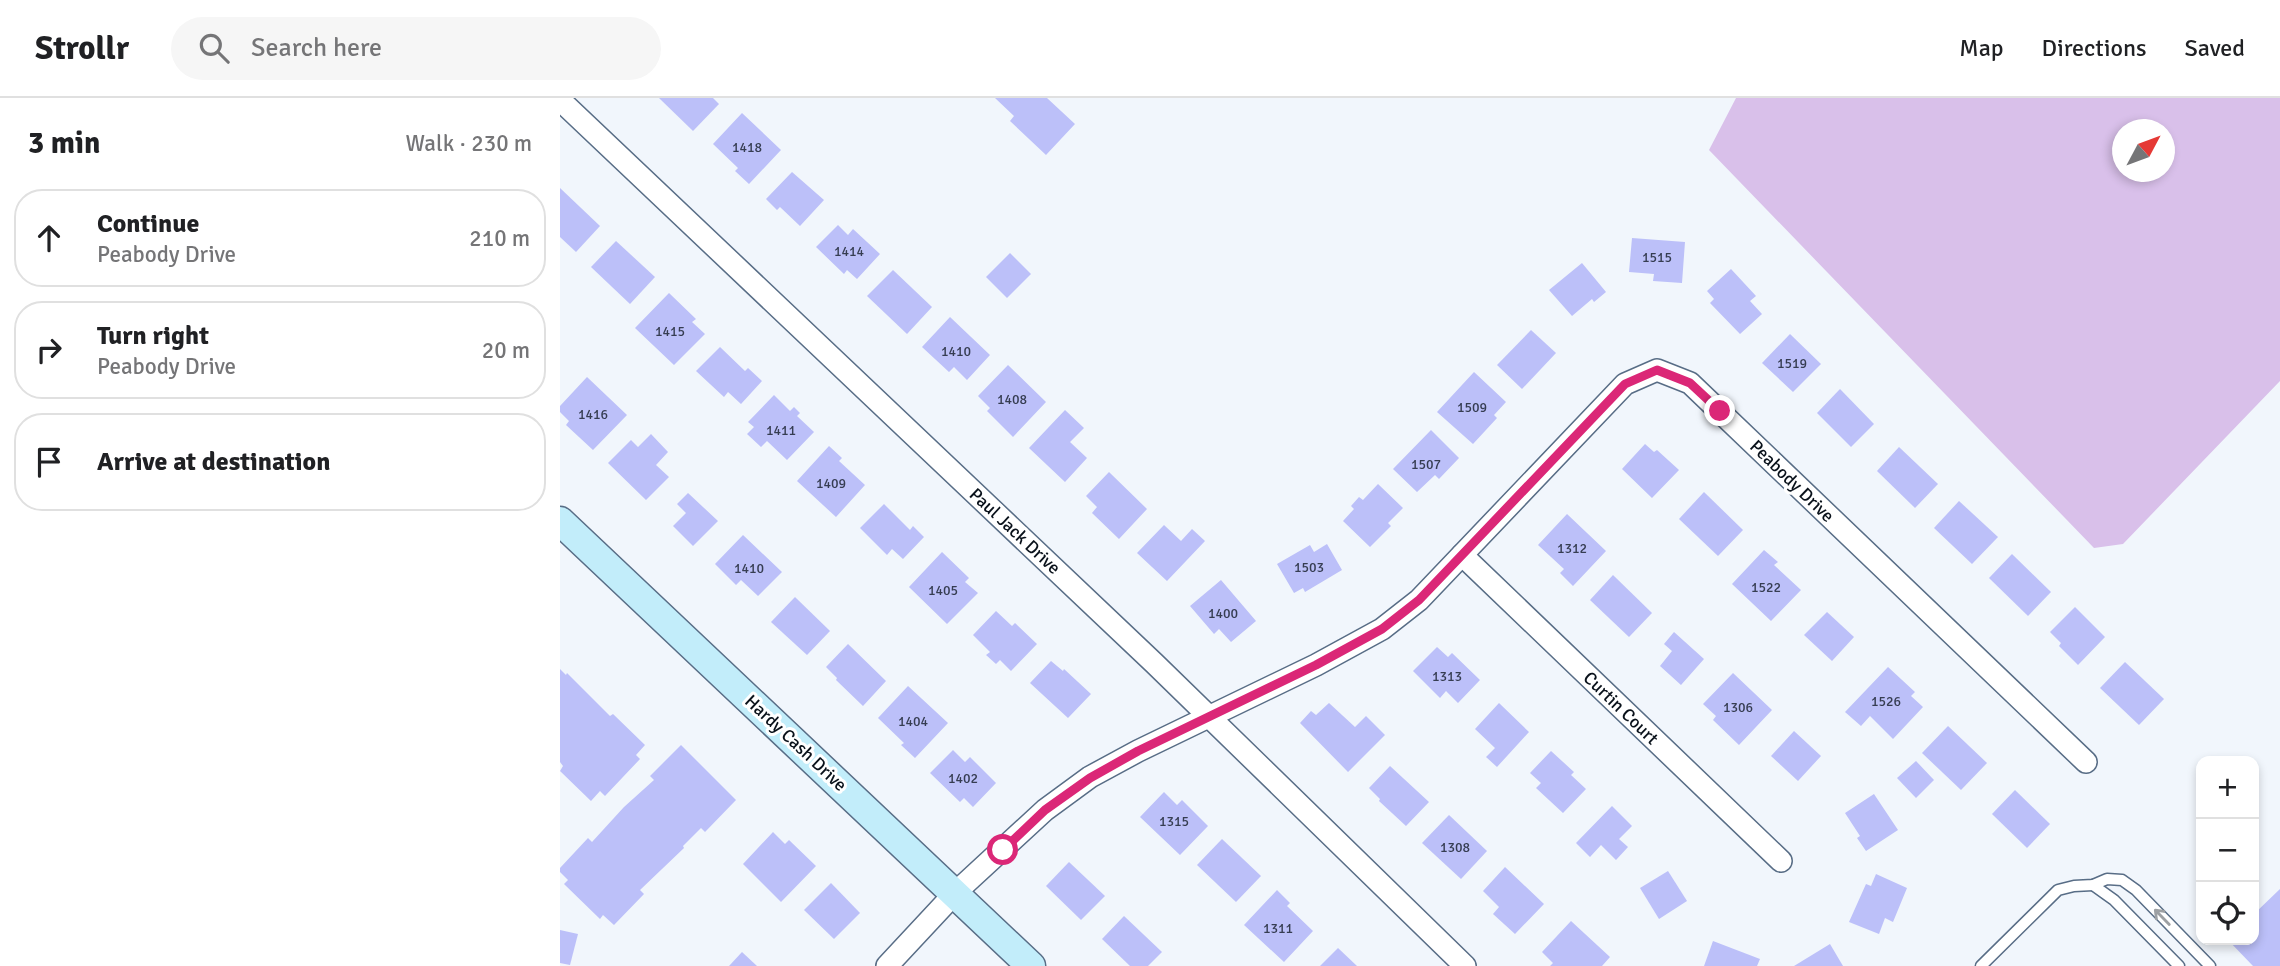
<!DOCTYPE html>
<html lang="en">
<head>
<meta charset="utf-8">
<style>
  :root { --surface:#fff; --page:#f6f6f6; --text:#202124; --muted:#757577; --line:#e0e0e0 }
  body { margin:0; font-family:Signika,sans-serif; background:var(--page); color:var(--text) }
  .controls { position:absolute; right:21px; bottom:21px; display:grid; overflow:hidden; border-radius:14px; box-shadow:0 4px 10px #0003 }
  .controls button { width:63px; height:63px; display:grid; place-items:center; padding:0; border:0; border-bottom:2px solid var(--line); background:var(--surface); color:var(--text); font:35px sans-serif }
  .compass { position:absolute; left:1552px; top:21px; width:63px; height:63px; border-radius:50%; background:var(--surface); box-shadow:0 4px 10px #0003; rotate:49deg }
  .stop { position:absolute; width:21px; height:21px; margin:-16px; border:5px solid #db2777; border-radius:50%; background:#fff }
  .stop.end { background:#db2777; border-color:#fff; box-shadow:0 2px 7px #0008 }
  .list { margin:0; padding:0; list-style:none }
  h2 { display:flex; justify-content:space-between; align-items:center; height:91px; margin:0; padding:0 28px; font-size:30px }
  h2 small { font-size:23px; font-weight:400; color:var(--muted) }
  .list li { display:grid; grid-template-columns:46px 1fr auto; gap:21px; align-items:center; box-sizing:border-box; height:98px; margin:0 14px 14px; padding:0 14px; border:2px solid var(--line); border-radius:28px }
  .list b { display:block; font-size:26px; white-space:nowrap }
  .list p { margin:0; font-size:23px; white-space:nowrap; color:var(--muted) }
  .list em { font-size:23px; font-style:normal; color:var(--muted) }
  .icon { flex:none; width:38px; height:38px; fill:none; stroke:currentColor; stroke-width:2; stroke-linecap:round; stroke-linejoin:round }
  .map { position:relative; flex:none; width:1720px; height:868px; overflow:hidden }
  header { display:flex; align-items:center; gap:42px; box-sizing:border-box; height:98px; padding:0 35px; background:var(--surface); border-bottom:2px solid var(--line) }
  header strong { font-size:33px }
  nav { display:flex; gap:38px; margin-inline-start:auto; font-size:24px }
  .search { width:490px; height:63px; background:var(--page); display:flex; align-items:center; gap:18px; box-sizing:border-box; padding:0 24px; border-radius:38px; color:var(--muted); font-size:26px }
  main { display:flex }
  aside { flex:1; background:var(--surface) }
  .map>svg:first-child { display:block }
  .green { fill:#d9c0ea; fill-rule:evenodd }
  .building { fill:#bcc0f9 }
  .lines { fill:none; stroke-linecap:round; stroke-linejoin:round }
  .lane-casing { stroke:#586d86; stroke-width:13 }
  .street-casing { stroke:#586d86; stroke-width:24 }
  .secondary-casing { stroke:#586d86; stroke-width:31 }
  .lane { stroke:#fff; stroke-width:10 }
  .street { stroke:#fff; stroke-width:21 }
  .secondary { stroke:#c2edfa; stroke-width:28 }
  .oneway { stroke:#9da0a3 }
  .route { stroke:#db2777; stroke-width:9 }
  .labels { text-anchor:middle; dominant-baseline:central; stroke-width:6; stroke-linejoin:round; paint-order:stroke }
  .number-label { font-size:14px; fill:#363d52 }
  .street-label { font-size:18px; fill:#09111a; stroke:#fff }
</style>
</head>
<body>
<header>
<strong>Strollr</strong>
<div class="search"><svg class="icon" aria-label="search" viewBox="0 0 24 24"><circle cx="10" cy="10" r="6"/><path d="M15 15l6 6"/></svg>Search here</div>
<nav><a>Map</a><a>Directions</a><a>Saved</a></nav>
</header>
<main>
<aside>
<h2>3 min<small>Walk · 230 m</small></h2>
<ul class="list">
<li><svg class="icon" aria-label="ahead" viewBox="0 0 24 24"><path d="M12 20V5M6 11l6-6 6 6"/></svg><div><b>Continue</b><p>Peabody Drive</p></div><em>210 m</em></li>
<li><svg class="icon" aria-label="right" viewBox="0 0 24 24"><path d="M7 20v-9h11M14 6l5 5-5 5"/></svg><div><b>Turn right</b><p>Peabody Drive</p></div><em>20 m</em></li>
<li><svg class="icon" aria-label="arrive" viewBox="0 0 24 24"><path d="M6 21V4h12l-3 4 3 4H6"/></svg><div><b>Arrive at destination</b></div></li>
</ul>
</aside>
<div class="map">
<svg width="1720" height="868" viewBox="0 0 1720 868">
  <rect width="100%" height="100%" fill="#f1f6fc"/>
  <!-- green -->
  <path class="green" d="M1176,0h544v283l-157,163 -29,4 -385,-398zM1562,32h42v42h-42z"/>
  <!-- building -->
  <g class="building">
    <polygon points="99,0 153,0 159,6 133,33"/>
    <polygon points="435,0 487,0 515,26 486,57 450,23 454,18"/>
    <polygon points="182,15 221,52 189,86 175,73 178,70 153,46"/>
    <polygon points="232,74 264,102 240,128 220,109 217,112 206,101"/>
    <polygon points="0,90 40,128 16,154 0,139"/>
    <polygon points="278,127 288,137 293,131 320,156 297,181 287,172 284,176 256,149"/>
    <polygon points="1072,140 1125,144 1122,185 1093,183 1094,176 1069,174"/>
    <polygon points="56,143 95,179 70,206 31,169"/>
    <polygon points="450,155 471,176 447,200 426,179"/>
    <polygon points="1022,165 1046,194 1034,204 1032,201 1012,218 989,192"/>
    <polygon points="1171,171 1196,198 1190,203 1202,216 1180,236 1150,205 1154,201 1147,193"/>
    <polygon points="333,172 372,209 347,236 307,198"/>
    <polygon points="109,195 136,221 132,224 145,236 114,267 75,230"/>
    <polygon points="390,219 430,257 407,282 394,269 389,274 362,249"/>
    <polygon points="971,232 996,255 962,291 937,267"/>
    <polygon points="1230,236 1261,266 1233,294 1202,265"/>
    <polygon points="160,249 185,273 188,270 202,283 181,306 168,294 164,299 136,273"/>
    <polygon points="448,267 486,304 453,339 427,313 430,310 418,298"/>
    <polygon points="914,274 946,304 934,317 937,320 913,346 877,314"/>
    <polygon points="27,279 67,317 33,352 6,327 9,323 0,314 0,308"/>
    <polygon points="1280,291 1314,326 1291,349 1257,315"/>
    <polygon points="214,297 230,313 234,309 240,315 237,318 254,334 227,362 207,343 201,349 187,336 194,329 188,324"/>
    <polygon points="505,312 524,330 510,344 527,360 505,384 469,350"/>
    <polygon points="871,332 899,360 879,381 875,377 857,394 833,371"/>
    <polygon points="91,336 108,354 96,367 109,379 86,402 48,365 71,342 78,349"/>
    <polygon points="1085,346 1094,354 1097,352 1119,372 1092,400 1062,371"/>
    <polygon points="269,348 282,360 279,363 305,387 276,419 237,383"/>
    <polygon points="1339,349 1378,386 1355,410 1317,373"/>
    <polygon points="549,374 587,411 559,441 532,415 537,409 526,398"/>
    <polygon points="818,386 843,410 828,425 831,428 810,449 783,423 794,411 791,408 799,399 803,402"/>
    <polygon points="1144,394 1183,432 1158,458 1119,421"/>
    <polygon points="128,395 158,423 133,448 113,428 126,415 117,406"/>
    <polygon points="1399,403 1438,439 1412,466 1374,430"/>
    <polygon points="324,406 350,432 353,428 364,439 343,461 332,451 327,457 300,430"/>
    <polygon points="1007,416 1046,453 1013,488 1000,475 1004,471 978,447"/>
    <polygon points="604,427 621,443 632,431 645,443 607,483 577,455"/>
    <polygon points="183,437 222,474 198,498 181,482 176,487 155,466"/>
    <polygon points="767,446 782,472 745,494 743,490 734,495 717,466 750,447 754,454"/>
    <polygon points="1204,452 1218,464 1214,467 1241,492 1211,523 1172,486"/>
    <polygon points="382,454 409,480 405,484 418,495 387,526 349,489"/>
    <polygon points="1452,456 1491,494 1468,518 1429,480"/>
    <polygon points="1053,477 1092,515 1069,539 1030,502"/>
    <polygon points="661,482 696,523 671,544 659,531 654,536 630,508"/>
    <polygon points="235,499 270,533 247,557 211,524"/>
    <polygon points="1515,509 1545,539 1518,567 1499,548 1501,545 1490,534"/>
    <polygon points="436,513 452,528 455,525 477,546 451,573 440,562 436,566 426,557 430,554 413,537"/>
    <polygon points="1267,514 1294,539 1272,563 1244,537"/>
    <polygon points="1114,534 1144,561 1121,587 1100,568 1112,553 1104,546"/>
    <polygon points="288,546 326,583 303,608 276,582 277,580 266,569"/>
    <polygon points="877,549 888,559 892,555 920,582 898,605 886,593 880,600 853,573"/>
    <polygon points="491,563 503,573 504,571 531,596 508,620 470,585"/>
    <polygon points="1565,564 1604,601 1579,627 1540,590"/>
    <polygon points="1328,569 1355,594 1351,598 1363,609 1333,641 1310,618 1301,628 1285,614"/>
    <polygon points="0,571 6,577 7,575 50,618 53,616 85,647 76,657 80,661 45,698 40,693 31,703 0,673 3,668 0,664"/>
    <polygon points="1173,575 1212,612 1179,647 1153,622 1156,618 1143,606"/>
    <polygon points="348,588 388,625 355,660 341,647 344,645 318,620"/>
    <polygon points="769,605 795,629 806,618 825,637 788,674 740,625 751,613 756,617"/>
    <polygon points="939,605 969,634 937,669 926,659 935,650 915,631"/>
    <polygon points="1388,628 1427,665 1401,692 1362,655"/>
    <polygon points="1234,633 1261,658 1238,683 1211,658"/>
    <polygon points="121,647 176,702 145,734 141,730 123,748 124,750 80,792 84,796 54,827 43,817 40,821 4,786 8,782 0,774 0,770 28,740 32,744 64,709 94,682 90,678"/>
    <polygon points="393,652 405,664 410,659 436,685 413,709 404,700 400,704 370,675"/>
    <polygon points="991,653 1014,674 1011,677 1026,691 1003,715 976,690 981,685 970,675"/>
    <polygon points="1356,663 1374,682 1356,700 1337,680"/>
    <polygon points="830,668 869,704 846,728 819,703 820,701 809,690"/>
    <polygon points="1455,692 1490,726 1467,750 1432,716"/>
    <polygon points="604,694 617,707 622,702 648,728 620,757 580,719"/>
    <polygon points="1314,696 1338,732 1306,753 1297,740 1300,738 1285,715"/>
    <polygon points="1052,708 1072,728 1059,741 1068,749 1056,762 1041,747 1030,759 1016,745"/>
    <polygon points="889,717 927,753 901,781 862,745"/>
    <polygon points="213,734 225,746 229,742 256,768 221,804 183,766"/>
    <polygon points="662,741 701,778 676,804 637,767"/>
    <polygon points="509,764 545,798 521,822 486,788"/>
    <polygon points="945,769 984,806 955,836 933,816 939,809 923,793"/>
    <polygon points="1108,773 1127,803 1099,821 1080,790"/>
    <polygon points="1316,776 1347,790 1333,824 1325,820 1319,836 1289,824 1306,786 1311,788"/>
    <polygon points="271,785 300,815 274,841 244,812"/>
    <polygon points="1720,791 1720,868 1693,868 1668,842 1694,842 1694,816"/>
    <polygon points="717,792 730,805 727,808 753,833 724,864 684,827"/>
    <polygon points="564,818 602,854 588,868 570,868 542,841"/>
    <polygon points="1011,823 1050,859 1042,868 990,868 993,865 982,854"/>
    <polygon points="0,832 18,836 10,867 0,865"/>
    <polygon points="1153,843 1200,861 1197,868 1144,868"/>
    <polygon points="1270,846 1283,868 1234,868"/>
    <polygon points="778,850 797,868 760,868"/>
    <polygon points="182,854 197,868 169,868"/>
  </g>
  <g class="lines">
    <!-- lane casing -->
    <g class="lane-casing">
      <g id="lane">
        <polyline points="1533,787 1554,802 1619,868"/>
        <polyline points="1421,868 1498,792 1514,788 1533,787 1547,781 1562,782 1576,792 1650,868"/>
      </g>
    </g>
    <!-- street casing -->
    <g class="street-casing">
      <g id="street">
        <polyline points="0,2 594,565 905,868"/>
        <polyline points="902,457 1221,763"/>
        <polyline points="327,868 395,795 485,712 530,679 578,653 756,567 822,531 859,502 1065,286 1097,272 1130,285 1526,664"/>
      </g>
    </g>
    <!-- secondary casing -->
    <g class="secondary-casing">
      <polyline id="secondary" points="0,423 471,868"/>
    </g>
    <!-- lane -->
    <use href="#lane" class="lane"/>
    <!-- street -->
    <use href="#street" class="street"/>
    <!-- secondary -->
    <use href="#secondary" class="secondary"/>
  </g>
  <!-- one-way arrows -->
  <defs><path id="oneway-shaft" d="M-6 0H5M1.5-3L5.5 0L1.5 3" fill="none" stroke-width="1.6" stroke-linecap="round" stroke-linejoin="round" transform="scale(1.75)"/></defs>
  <use class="oneway" href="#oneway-shaft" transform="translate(1602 819) rotate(-134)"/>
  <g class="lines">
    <!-- route -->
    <polyline class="route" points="443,752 485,712 530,680 578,653 756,567 822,531 859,502 1065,286 1097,272 1130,285 1160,313"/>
  </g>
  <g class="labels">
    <!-- number labels -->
    <g class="number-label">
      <text x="187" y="49">1418</text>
      <text x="289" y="153">1414</text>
      <text x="1097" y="159">1515</text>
      <text x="110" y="233">1415</text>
      <text x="396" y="253">1410</text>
      <text x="1232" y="265">1519</text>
      <text x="452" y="301">1408</text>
      <text x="912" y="309">1509</text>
      <text x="33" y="316">1416</text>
      <text x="221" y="332">1411</text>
      <text x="866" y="366">1507</text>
      <text x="271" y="385">1409</text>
      <text x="1012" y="450">1312</text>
      <text x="749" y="469">1503</text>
      <text x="189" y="470">1410</text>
      <text x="1206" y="489">1522</text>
      <text x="383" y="492">1405</text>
      <text x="663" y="515">1400</text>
      <text x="887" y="578">1313</text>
      <text x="1326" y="603">1526</text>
      <text x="1178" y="609">1306</text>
      <text x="353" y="623">1404</text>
      <text x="403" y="680">1402</text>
      <text x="614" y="723">1315</text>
      <text x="895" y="749">1308</text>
      <text x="718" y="830">1311</text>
    </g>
    <!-- street labels -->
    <g class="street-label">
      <text transform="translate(1232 383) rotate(44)">Peabody Drive</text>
      <text transform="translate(455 433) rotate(43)">Paul Jack Drive</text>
      <text transform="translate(1061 610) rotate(44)">Curtin Court</text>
      <text transform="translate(236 645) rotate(43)">Hardy Cash Drive</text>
    </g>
  </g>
</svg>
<div class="controls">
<button>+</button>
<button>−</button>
<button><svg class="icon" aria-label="locate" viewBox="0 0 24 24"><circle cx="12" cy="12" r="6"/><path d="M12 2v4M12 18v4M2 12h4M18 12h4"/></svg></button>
</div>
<svg class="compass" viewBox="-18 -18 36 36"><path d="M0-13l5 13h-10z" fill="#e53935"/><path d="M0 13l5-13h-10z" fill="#757577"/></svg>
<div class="stop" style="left:443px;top:752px"></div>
<div class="stop end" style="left:1160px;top:313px"></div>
</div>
</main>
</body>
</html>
